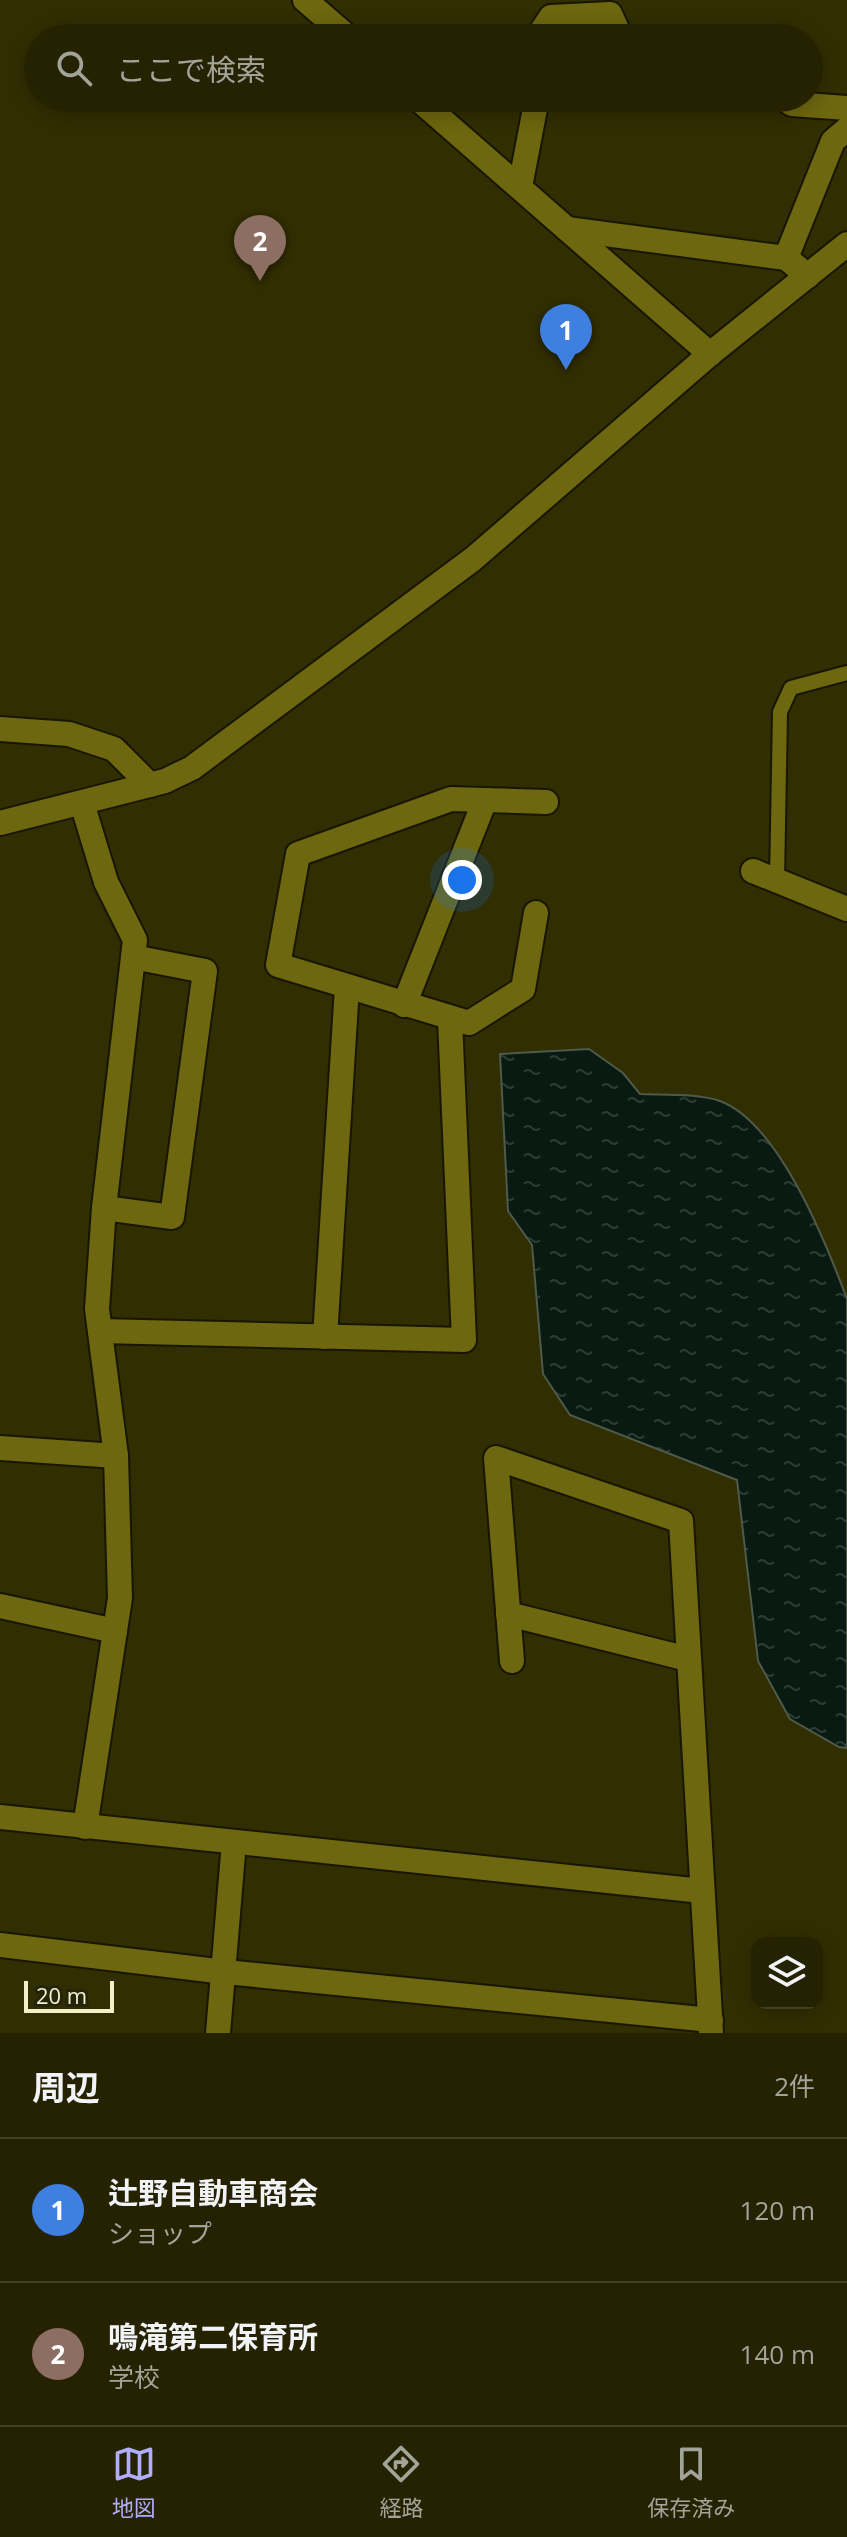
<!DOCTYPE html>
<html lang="ja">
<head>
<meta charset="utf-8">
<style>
  :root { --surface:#252202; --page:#2d2a0c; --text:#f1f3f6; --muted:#a3a499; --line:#423f24; --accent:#b0adfa }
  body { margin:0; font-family:"Open Sans","Noto Sans JP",sans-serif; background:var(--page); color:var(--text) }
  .controls { position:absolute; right:24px; bottom:24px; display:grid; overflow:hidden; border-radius:16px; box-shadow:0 4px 20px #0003 }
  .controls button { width:72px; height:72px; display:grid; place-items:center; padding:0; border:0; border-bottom:2px solid var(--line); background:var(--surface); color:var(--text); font:40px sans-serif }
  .scale { position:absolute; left:24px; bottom:20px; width:90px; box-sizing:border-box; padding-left:8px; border:4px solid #f1f0c9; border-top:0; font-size:22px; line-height:28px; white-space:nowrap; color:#f1f0c9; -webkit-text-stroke:6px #26240b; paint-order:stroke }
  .you { position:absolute; left:462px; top:880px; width:28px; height:28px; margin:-20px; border:6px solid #fff; border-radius:50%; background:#1a73e8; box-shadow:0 0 0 12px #1a73e833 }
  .badge { display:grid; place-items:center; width:52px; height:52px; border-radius:50%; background:var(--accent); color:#fff; font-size:26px; font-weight:700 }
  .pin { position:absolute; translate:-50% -66px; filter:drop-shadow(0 2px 4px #0008) }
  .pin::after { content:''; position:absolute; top:42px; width:28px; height:24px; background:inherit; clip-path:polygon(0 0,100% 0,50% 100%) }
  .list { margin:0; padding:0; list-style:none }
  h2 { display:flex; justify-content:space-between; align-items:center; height:104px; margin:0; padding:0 32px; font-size:34px }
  h2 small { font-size:26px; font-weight:400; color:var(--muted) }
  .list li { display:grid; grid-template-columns:52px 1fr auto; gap:24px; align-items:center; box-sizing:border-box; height:144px; padding:0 32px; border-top:2px solid var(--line) }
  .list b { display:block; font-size:30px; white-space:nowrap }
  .list p { margin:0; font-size:26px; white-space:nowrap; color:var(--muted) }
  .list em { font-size:26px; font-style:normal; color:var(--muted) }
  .icon { flex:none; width:44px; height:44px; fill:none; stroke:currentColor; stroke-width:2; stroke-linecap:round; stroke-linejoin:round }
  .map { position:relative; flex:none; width:847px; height:2033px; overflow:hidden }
  .search { position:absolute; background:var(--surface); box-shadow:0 4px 20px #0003; left:24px; right:24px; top:24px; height:88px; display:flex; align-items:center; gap:20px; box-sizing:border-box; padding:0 28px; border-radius:44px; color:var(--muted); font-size:30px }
  .sheet { height:392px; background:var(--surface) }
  nav { display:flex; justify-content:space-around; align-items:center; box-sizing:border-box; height:112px; border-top:2px solid var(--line); background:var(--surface); font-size:22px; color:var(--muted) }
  nav a { display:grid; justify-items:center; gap:4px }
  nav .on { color:var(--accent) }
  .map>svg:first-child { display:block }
  .water { fill:url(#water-ripples); stroke:#4f5a4a; stroke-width:2 }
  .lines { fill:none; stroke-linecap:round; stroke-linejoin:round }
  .lane-casing { stroke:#181600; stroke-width:18 }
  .street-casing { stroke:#181600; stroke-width:28 }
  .lane { stroke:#6d670f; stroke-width:14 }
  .street { stroke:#6d670f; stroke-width:24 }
</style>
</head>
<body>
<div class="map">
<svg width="847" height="2033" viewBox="0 0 847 2033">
  <defs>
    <pattern id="water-ripples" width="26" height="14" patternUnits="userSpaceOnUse" patternTransform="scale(2)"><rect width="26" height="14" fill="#091a13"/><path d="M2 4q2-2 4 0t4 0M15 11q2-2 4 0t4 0" fill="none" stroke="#2d3c34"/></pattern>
  </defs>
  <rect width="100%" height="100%" fill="#312e02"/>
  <!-- water -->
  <path class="water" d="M589,1049l34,24 17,21c24,1 57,-1 80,7 59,22 106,142 127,198v449l-8,-1 -49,-28 -32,-58 -21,-181 -167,-65 -27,-41 -11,-129 -24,-34 -8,-157z"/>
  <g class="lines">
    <!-- lane casing -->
    <g class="lane-casing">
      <polyline id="lane" points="777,881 780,712 791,688 847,673"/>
    </g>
    <!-- street casing -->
    <g class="street-casing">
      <g id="street">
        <polyline points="305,0 349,38"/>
        <polyline points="537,38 551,17 610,14 621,38"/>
        <polyline points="417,98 710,354"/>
        <polyline points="783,98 792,104 847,108"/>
        <polyline points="520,187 537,98"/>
        <polyline points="567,229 786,258 808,276"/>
        <polyline points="786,258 833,141 847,129"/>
        <polyline points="0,729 69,734 114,749 150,785"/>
        <polyline points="82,803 106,882 135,940 104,1208 97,1309 116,1456 120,1598 85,1827"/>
        <polyline points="0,823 165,781 192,768 473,559 710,354 847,244"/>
        <polyline points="753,871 847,909"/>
        <polyline points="536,913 523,989 469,1023 278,965 298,854 451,799 546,802"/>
        <polyline points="404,1005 485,800"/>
        <polyline points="104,1208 172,1217 205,971 133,957"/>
        <polyline points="100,1331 464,1340 450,1020"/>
        <polyline points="325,1337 347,987"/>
        <polyline points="0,1448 116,1456"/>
        <polyline points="0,1606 115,1631"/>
        <polyline points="508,1614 688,1659"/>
        <polyline points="512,1661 496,1458 681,1521 711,2033"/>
        <polyline points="0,1817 702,1891"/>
        <polyline points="0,1945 225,1972 711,2020"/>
        <polyline points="218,2033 234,1842"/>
      </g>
    </g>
    <!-- lane -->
    <use href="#lane" class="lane"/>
    <!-- street -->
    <use href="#street" class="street"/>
  </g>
</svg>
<div class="controls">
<button><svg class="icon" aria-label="layers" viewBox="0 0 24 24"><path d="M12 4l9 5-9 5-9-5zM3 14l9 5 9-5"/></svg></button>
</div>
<div class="scale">20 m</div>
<div class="you"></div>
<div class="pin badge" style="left:566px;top:370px;background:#3f7fe0">1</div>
<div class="pin badge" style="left:260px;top:281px;background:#8d6e63">2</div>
<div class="search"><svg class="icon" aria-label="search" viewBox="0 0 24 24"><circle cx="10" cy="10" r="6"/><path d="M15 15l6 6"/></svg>ここで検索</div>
</div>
<section class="sheet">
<h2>周辺<small>2件</small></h2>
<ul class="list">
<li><span class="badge" style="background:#3f7fe0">1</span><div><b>辻野自動車商会</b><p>ショップ</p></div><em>120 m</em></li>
<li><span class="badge" style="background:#8d6e63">2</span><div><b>鳴滝第二保育所</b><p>学校</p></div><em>140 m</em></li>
</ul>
</section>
<nav>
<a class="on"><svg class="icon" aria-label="map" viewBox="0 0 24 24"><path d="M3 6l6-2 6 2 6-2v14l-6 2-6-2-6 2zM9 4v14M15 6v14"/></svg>地図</a>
<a><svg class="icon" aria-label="directions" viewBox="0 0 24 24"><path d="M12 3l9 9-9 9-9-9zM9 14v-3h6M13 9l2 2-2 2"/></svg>経路</a>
<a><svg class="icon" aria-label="saved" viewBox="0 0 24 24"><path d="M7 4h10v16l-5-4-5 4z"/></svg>保存済み</a>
</nav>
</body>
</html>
